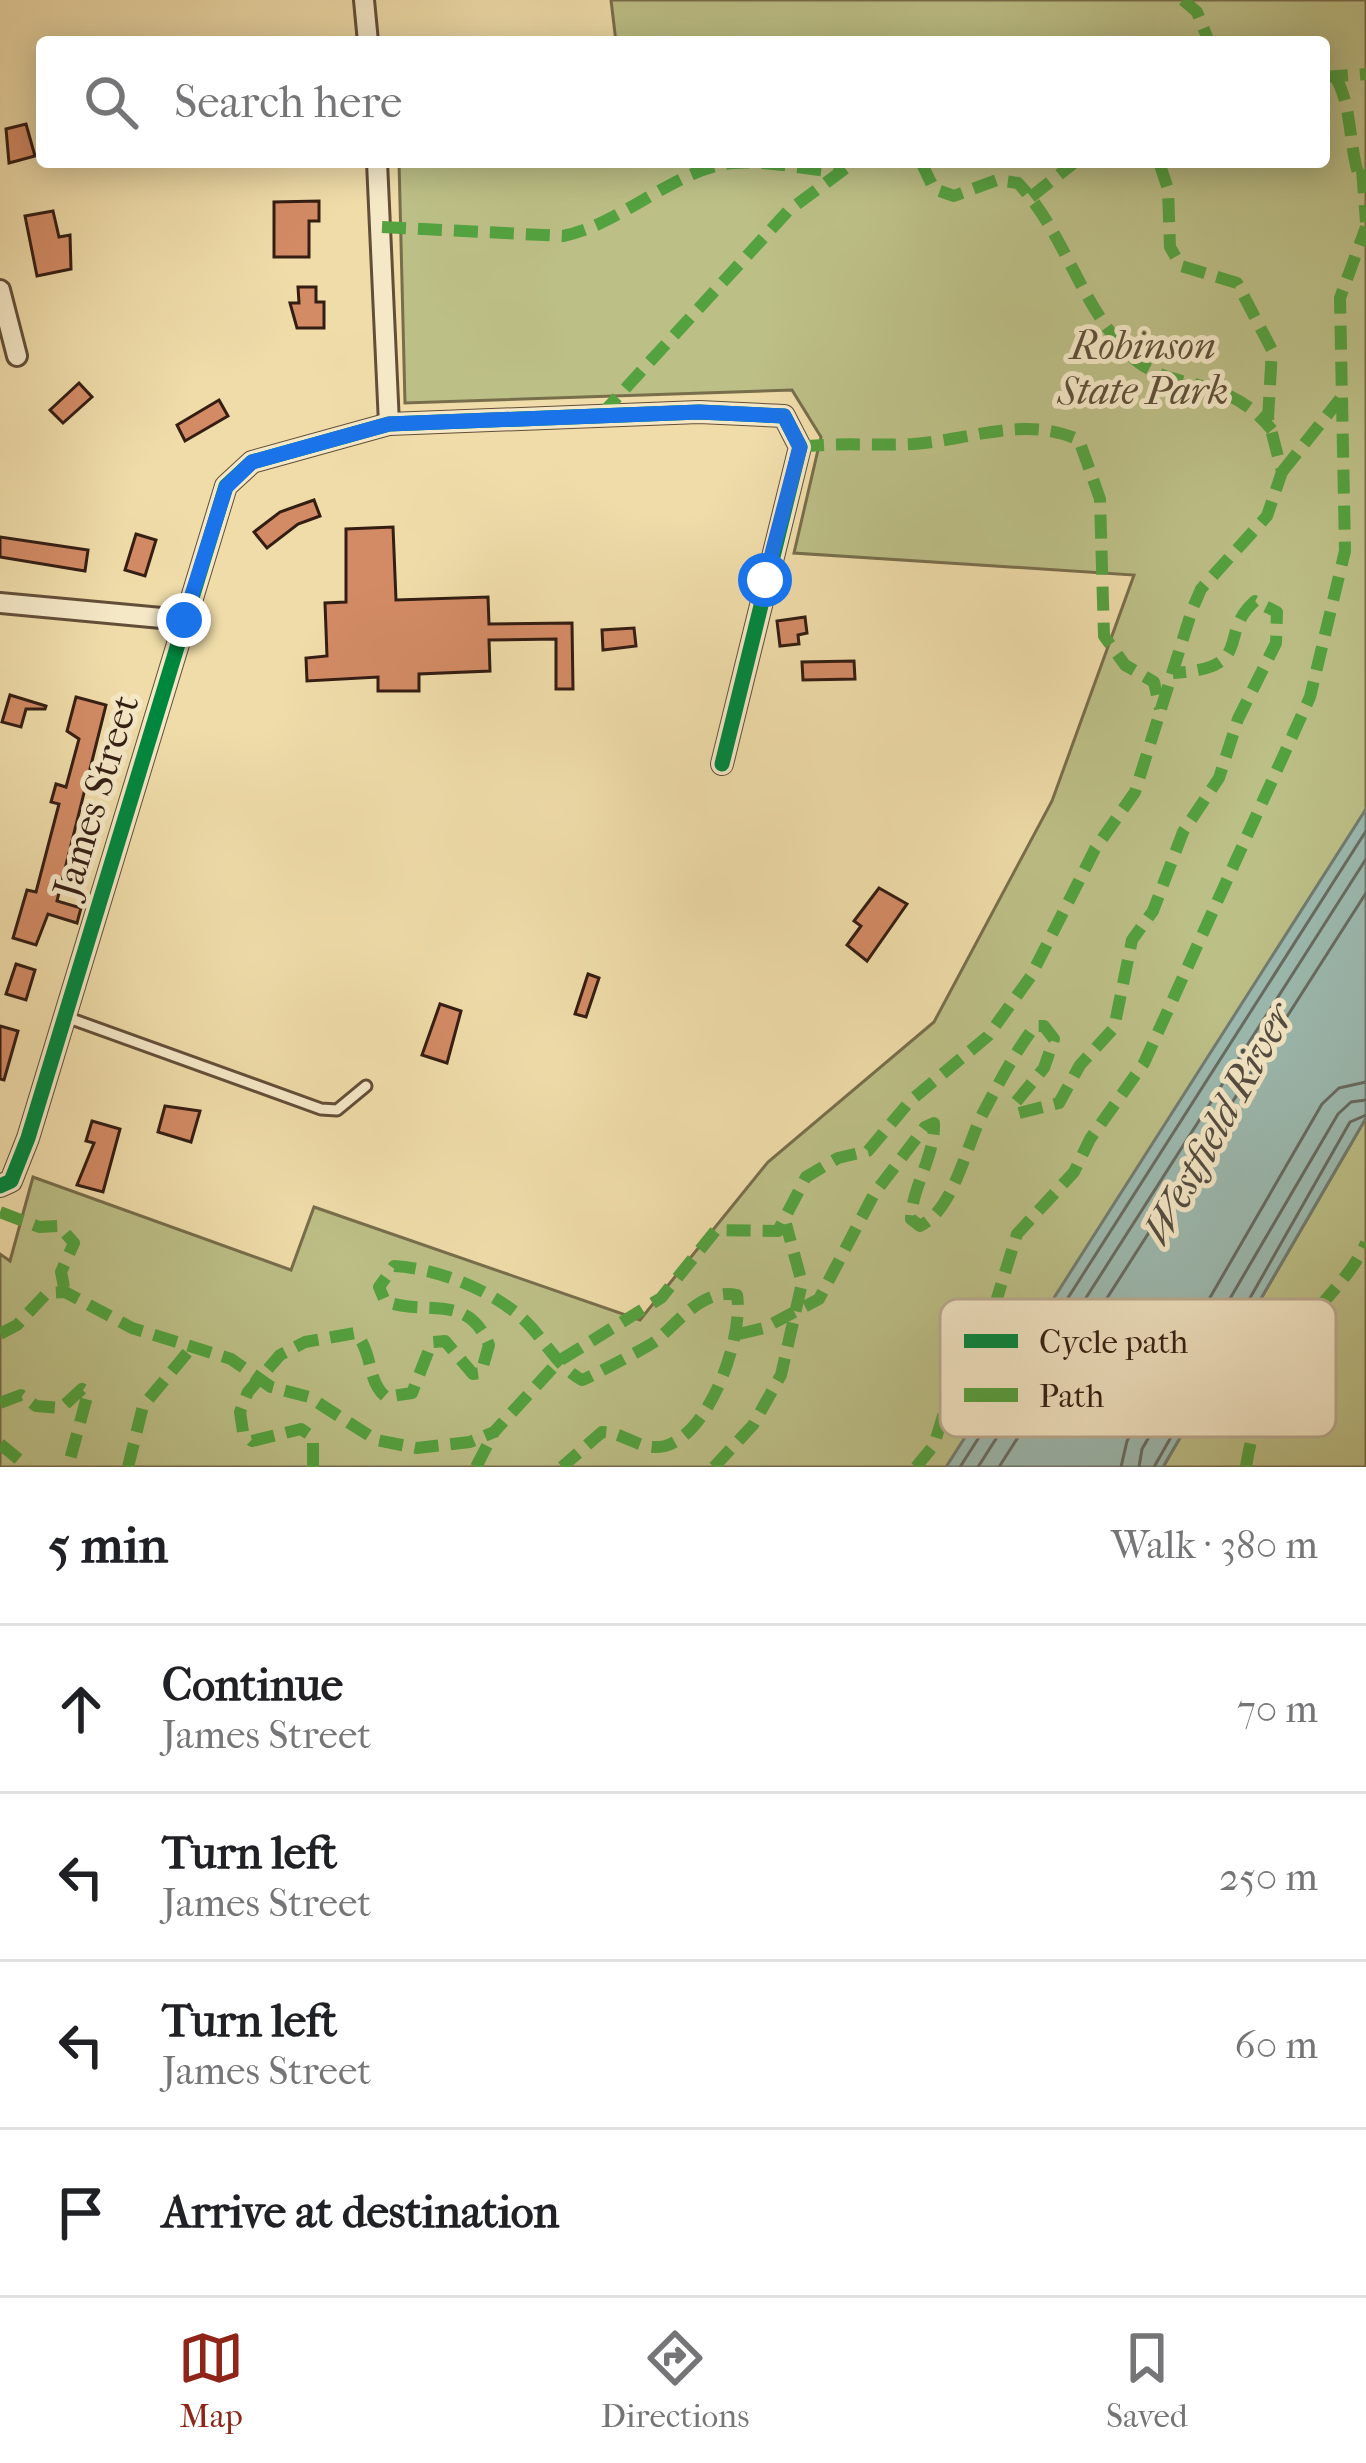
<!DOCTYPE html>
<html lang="en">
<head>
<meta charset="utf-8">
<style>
  :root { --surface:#fff; --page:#f6f6f6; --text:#202124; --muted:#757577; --line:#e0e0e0; --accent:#8f2418 }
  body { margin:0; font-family:"IM FELL French Canon",serif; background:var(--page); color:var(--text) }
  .stop { position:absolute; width:36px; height:36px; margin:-27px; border:9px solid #1a73e8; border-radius:50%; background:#fff }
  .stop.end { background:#1a73e8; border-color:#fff; box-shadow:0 3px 12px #0008 }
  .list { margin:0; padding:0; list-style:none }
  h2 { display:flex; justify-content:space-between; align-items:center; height:156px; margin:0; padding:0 48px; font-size:51px }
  h2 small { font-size:39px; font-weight:400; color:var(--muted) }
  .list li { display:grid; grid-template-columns:78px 1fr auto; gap:36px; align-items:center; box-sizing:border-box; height:168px; padding:0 48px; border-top:3px solid var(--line) }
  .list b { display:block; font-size:45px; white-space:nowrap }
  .list p { margin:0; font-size:39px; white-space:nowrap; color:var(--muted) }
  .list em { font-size:39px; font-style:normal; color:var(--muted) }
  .icon { flex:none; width:66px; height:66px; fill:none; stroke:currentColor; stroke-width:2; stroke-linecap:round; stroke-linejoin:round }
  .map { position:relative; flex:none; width:1366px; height:1467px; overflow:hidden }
  .search { position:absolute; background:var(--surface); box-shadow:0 6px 30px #0003; left:36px; right:36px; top:36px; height:132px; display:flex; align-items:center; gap:30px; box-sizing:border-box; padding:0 42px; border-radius:12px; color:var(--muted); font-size:45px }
  .sheet { height:828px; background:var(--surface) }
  nav { display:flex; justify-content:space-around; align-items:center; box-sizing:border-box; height:168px; border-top:3px solid var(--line); background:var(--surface); font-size:33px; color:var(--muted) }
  nav a { display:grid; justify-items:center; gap:6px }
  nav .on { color:var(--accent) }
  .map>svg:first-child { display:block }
  .green { fill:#bcbf86; stroke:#786e4c; stroke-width:3 }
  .water { fill:#9cbab0; stroke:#727c71; stroke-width:3 }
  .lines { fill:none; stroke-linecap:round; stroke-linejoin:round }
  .shore { stroke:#686c62; stroke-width:3 }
  .building { fill:#d38b65; stroke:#341e13; stroke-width:3 }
  .lane-casing { stroke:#634e38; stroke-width:15 }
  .street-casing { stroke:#634e38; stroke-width:24 }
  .lane { stroke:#f5e8c7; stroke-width:9 }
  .street { stroke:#f5e8c7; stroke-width:18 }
  .quiet { stroke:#53a23f; stroke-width:12; stroke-dasharray:24 12; stroke-linecap:butt }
  .cycleway-casing { stroke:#f5e8c7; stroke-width:22 }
  .cycleway { stroke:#00873e; stroke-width:15 }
  .route { stroke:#1a73e8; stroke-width:15 }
  .labels { text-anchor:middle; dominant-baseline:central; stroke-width:10; stroke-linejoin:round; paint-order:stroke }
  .park-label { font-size:39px; font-style:italic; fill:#5d4e36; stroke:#f5e8c7 }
  .street-label { font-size:39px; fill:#341e13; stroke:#f5e8c7 }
  .water-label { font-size:42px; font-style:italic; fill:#534d42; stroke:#f5e8c7 }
  .key { fill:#f5e8c7; stroke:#bbab91; stroke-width:3 }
  .key-label { font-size:33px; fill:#341e13 }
</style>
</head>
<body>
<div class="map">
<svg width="1366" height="1467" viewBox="0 0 1366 1467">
  <rect width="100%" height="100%" fill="#efdca9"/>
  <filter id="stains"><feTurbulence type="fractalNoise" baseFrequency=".00167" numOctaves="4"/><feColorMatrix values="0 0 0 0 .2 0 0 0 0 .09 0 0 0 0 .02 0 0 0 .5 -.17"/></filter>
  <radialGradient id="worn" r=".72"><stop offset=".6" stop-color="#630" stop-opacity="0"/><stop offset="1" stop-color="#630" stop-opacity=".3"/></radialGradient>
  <!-- green -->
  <g class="green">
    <polygon points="611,0 1366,0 1366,948 1073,1467 0,1467 0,1254 10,1261 33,1177 291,1270 314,1207 640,1320 768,1162 934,1022 1052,801 1134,575 794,553 821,437 792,390 405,403 399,162 1324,162 1324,42 616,42"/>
    <polygon points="1366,1118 1366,1467 1163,1467"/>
  </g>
  <!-- water -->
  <polygon class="water" points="1366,809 1366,1118 1163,1467 946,1467"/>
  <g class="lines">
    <!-- shore -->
    <g class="shore">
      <polyline points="960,1467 1366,831"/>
      <polyline points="978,1467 1366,859"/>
      <polyline points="999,1467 1366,893"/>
      <polyline points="1121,1467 1127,1441 1322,1104 1339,1088 1366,1082"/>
      <polyline points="1139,1467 1142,1449 1338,1114 1351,1102 1366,1100"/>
      <polyline points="1154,1467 1350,1122 1366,1115"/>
    </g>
  </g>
  <!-- building -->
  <g class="building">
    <polygon points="26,124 35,156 9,163 6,129"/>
    <polygon points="319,201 319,221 309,221 309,257 274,257 274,202"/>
    <polygon points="53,211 59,237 70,235 71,269 37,276 25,216"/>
    <polygon points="298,287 316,287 316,302 324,302 324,328 297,328 290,303 299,303"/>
    <polygon points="79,383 92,397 63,423 50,410"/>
    <polygon points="219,400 228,416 185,441 177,425"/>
    <polygon points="314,500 320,516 298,524 267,548 254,532 280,512"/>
    <polygon points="393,527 396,600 488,597 489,624 572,623 573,689 556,689 556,639 489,640 490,671 419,674 419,691 378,691 378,677 307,681 306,658 327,656 325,603 346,602 346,529"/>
    <polygon points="136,534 156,540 145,576 125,570"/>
    <polygon points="0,537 88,550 85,571 0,557"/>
    <polygon points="805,617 807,633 798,635 799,644 780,646 777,621"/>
    <polygon points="634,628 636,646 603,650 602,630"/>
    <polygon points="854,661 855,679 803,680 802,662"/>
    <polygon points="10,695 46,706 45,709 26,709 21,727 2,722"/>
    <polygon points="76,697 106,705 57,901 81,908 77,923 48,914 36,945 13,938 27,890 36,892 59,804 51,802 56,784 66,787 79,739 67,731"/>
    <polygon points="879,888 907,904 867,961 847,945 861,926 854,921"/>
    <polygon points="16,964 35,970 26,1000 6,994"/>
    <polygon points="588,974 599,978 586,1017 575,1014"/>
    <polygon points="440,1004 461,1011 447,1063 422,1055"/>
    <polygon points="0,1026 18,1031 4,1080 0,1079"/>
    <polygon points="165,1106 200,1111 191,1142 158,1132"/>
    <polygon points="92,1121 120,1129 103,1192 77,1185 94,1143 86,1141"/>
  </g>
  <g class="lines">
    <!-- lane casing -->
    <g class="lane-casing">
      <polyline id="lane" points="66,1017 321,1109 337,1110 366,1086"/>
    </g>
    <!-- street casing -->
    <g class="street-casing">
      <g id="street">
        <polyline points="364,0 368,42"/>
        <polyline points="377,162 389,424"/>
        <polyline points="0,290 17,356"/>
        <polyline points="0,603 183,620"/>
        <polyline points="0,1186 11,1181 28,1138 226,486 252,462 389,424 699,412 784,416 800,447 722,764"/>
      </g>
    </g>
    <!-- lane -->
    <use href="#lane" class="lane"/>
    <!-- street -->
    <use href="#street" class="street"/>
    <!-- quiet -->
    <g class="quiet">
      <polyline points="1183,0 1197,12 1209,42"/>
      <polyline points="1324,77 1366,74"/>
      <path d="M1336,78c17,30 12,70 25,104"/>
      <path d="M921,162l13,27 20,7 43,-16 21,3c47,50 61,120 111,171 42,42 93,15 143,76"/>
      <polyline points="1362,169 1366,222"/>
      <polyline points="1031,197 1075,162"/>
      <path d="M382,227l181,9c59,-12 113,-68 170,-73 33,-3 70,6 103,9"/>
      <polyline points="601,415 788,211 854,162"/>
      <path d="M800,447c39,-5 75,-1 113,-3 57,-4 113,-29 166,-4l21,59 4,137 21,29 29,17 6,27"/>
      <polyline points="1282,472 1340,399"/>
      <polyline points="0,1212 39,1227 59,1226 74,1243 61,1272 65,1292"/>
      <polyline points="0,1334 17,1325 47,1293 65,1292 132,1328 231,1359 271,1387 309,1397 376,1440 417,1448 470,1442 494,1432 559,1361 661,1298 716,1230 778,1231 806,1177 838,1158 868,1151 910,1101 988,1036 1031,976 1095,849 1135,792 1192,610 1201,589 1267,516 1282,472 1268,418 1272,350 1237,283 1181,266 1170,247 1168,189 1159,162"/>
      <path d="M739,1334l25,-6 55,-29 55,-105 51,-67 9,-4c1,34 -22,63 -23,96l9,7c34,-17 45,-77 62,-111 15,-29 33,-63 53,-89h9l10,13 -10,29 -28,34 3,11 40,-10 21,-38 34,-37 18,-88 21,-29 30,-79 36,-54 19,-59 38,-76 1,-31 -22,-11c-39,34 2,67 -82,72"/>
      <polyline points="0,1403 21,1395 36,1406 61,1408 82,1389 88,1393 68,1467"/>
      <polyline points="0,1444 28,1467"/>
      <polyline points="128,1467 143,1406 192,1347"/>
      <path d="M313,1467v-30l-12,-8 -49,12 -9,-9 -3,-20 8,-20 32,-37 25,-13 50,-9c19,19 11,48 31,64l26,-4 20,-51 13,-1 28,33 8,-1 8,-28c-22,-54 -64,-28 -104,-44l-6,-14 15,-21c42,2 98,24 129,53 21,19 33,47 59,61 4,-1 72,-36 75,-40 23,-20 47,-52 80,-45 7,41 -27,139 -72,151 -25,6 -40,-14 -63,-14l-40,35"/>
      <polyline points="476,1467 494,1432"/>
      <polyline points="714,1467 753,1425 781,1375 802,1283 786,1224"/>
      <polyline points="916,1467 934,1445 947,1403 985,1337 1017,1234 1074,1172 1090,1139 1144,1063 1310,697 1345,551 1340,298 1366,227"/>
      <path d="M1246,1467c7,-47 28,-102 57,-140 21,-28 48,-51 63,-84"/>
    </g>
    <!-- cycleway casing -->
    <g class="cycleway-casing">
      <polyline id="cycleway" points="0,1186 11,1181 28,1138 226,486 252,462 389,424 699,412 784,416 800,447 722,764"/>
    </g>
    <!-- cycleway -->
    <use href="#cycleway" class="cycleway"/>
  </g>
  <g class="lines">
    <!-- route -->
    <polyline class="route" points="184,620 226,487 252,462 389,424 699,412 784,416 800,447 765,580"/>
  </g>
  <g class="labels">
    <!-- park labels -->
    <g class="park-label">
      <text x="1143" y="346">Robinson<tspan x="1143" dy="45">State Park</tspan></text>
    </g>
    <!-- street labels -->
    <g class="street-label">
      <text transform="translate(96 796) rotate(-73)">James Street</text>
    </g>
    <!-- water labels -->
    <g class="water-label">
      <text transform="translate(1218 1124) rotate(-61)">Westfield River</text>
    </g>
  </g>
  <!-- legend -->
  <rect x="940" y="1299" width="396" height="138" rx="18" class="key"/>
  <rect x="964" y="1334" width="54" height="14" fill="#00873e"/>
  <rect x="964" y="1388" width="54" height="14" fill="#53a23f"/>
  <g class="key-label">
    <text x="1039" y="1353">Cycle path</text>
    <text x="1039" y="1407">Path</text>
  </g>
  <rect width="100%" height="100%" filter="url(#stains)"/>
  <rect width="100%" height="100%" fill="url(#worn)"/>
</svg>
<div class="stop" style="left:765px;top:580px"></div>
<div class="stop end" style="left:184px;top:620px"></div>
<div class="search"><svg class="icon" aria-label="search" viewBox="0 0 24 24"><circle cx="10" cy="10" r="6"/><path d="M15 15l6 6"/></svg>Search here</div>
</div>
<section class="sheet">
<h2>5 min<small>Walk · 380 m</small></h2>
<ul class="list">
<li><svg class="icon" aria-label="ahead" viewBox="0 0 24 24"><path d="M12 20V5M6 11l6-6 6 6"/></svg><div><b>Continue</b><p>James Street</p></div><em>70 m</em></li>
<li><svg class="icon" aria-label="left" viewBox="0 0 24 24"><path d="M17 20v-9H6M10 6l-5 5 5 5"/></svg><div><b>Turn left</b><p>James Street</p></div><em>250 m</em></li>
<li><svg class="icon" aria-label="left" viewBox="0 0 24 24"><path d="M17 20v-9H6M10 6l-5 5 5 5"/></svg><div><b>Turn left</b><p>James Street</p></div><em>60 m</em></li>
<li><svg class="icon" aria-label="arrive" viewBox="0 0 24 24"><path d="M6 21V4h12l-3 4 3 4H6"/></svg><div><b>Arrive at destination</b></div></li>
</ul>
</section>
<nav>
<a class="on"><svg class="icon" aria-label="map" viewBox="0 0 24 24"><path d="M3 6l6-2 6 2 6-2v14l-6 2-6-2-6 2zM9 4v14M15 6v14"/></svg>Map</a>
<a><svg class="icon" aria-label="directions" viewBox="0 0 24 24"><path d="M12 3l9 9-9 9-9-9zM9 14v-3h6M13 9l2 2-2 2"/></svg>Directions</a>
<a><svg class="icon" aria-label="saved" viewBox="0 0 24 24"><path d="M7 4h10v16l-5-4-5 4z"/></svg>Saved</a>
</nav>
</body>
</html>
